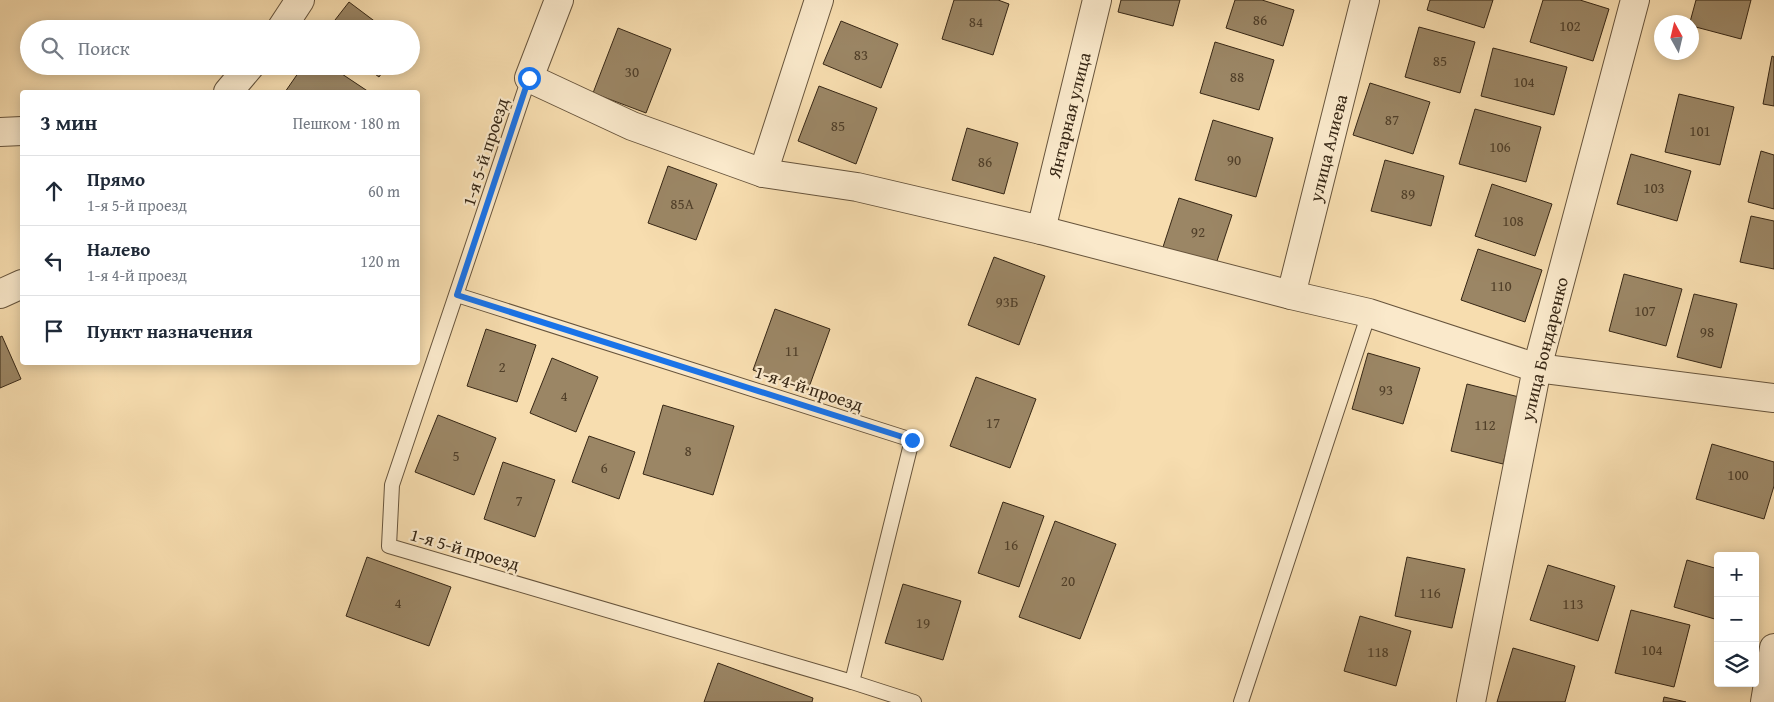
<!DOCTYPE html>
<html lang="ru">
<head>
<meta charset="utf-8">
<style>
  :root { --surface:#fff; --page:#f6f6f7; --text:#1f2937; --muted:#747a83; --line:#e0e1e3 }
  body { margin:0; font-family:"Gentium Book Plus",serif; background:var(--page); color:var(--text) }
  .controls { position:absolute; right:15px; bottom:15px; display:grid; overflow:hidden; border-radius:5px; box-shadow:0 2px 12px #0003 }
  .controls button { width:45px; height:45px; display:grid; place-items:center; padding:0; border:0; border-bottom:1px solid var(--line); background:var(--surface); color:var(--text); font:25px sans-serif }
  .compass { position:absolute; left:1654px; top:15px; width:45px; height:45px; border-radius:50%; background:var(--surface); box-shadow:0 2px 12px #0003; rotate:352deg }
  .stop { position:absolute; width:15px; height:15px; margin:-11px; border:4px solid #1a73e8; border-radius:50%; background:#fff }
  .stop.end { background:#1a73e8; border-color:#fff; box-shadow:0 1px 5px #0008 }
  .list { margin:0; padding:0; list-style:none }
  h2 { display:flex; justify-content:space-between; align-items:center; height:65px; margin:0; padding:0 20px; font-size:21px }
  h2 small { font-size:16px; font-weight:400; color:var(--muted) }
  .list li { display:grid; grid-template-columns:32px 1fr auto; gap:15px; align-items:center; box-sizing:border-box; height:70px; padding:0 20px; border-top:1px solid var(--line) }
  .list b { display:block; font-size:19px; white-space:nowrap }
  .list p { margin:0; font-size:16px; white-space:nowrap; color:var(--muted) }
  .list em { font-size:16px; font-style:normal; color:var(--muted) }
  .icon { flex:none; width:28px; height:28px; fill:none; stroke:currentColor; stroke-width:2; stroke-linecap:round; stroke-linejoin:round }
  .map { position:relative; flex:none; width:1774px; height:702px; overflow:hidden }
  .search { position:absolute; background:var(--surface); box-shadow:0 2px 12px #0003; left:20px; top:20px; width:400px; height:55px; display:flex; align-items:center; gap:12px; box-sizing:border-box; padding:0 18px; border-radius:28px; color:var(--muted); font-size:19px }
  .panel { position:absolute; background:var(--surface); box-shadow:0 2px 12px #0003; left:20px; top:90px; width:400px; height:275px; border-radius:5px }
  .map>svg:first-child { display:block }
  .building { fill:#9b8665; stroke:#372715 }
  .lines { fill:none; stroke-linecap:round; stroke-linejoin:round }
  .lane-casing { stroke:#67543c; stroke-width:16 }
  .street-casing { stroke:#67543c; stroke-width:30 }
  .lane { stroke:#fae9cb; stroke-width:14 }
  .street { stroke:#fae9cb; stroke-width:28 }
  .route { stroke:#1a73e8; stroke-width:6 }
  .labels { text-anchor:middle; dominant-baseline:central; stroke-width:4.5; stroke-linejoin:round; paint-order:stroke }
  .number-label { font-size:15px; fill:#503f29 }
  .street-label { font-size:18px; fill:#372715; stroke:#fae9cb }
</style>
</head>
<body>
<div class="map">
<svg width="1774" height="702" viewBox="0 0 1774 702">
  <rect width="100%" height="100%" fill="#f7ddaf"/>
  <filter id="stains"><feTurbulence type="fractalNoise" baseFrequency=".004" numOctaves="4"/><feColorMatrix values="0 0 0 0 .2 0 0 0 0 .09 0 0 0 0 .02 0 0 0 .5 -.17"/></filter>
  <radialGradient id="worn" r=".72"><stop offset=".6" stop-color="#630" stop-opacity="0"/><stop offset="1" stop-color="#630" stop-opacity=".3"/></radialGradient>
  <!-- building -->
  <g class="building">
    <polygon points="954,0 998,0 1009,4 993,55 942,39"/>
    <polygon points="1121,0 1180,0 1173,26 1118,12"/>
    <polygon points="1235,0 1262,0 1294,10 1283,46 1226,28"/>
    <polygon points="1430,0 1493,0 1484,28 1427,10"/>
    <polygon points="1543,0 1580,0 1609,9 1593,61 1530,42"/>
    <polygon points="1696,0 1751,0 1741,39 1692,26 1692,22 1690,22"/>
    <polygon points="349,2 385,29 328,29"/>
    <polygon points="841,21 898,44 881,88 823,64"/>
    <polygon points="1419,27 1475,42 1460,93 1405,77"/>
    <polygon points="618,28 671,49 646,113 593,93"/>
    <polygon points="1215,42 1274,60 1259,110 1200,93"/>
    <polygon points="1493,48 1567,67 1554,115 1481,96"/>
    <polygon points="1772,56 1774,57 1774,106 1763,104"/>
    <polygon points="303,66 330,66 369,92 285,92"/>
    <polygon points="364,66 387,66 379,77"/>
    <polygon points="1370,83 1430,102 1413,154 1353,135"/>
    <polygon points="819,86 877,108 856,164 798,141"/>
    <polygon points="1679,94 1734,107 1720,165 1665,152"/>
    <polygon points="1475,109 1541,127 1526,182 1459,164"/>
    <polygon points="1213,120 1273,138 1256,197 1195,180"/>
    <polygon points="967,128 1018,143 1004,194 952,180"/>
    <polygon points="1761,151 1774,155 1774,209 1748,202"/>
    <polygon points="1631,154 1691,171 1677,221 1617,204"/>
    <polygon points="1385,160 1444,176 1431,226 1371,211"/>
    <polygon points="668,166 717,184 696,240 648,223"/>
    <polygon points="1492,184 1552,204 1535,256 1475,236"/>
    <polygon points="1179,198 1232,215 1216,264 1163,247"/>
    <polygon points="1751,216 1774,221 1774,269 1740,262"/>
    <polygon points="1478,249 1542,270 1525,322 1461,300"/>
    <polygon points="994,257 1045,276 1019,345 968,325"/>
    <polygon points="1624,274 1682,289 1666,346 1609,331"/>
    <polygon points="1694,294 1737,304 1721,368 1677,357"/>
    <polygon points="775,309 830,329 808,390 753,370"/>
    <polygon points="486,329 536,345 517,402 467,386"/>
    <polygon points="2,336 21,379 0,388 0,337"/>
    <polygon points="1368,353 1420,368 1403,424 1352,409"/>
    <polygon points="552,358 598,377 576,432 530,413"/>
    <polygon points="976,377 1036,399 1010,468 950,446"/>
    <polygon points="1467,384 1519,397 1503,464 1451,451"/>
    <polygon points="663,405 734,426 713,495 643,474"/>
    <polygon points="438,415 496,438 474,495 415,472"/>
    <polygon points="589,436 635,452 619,499 572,482"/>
    <polygon points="1712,444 1774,462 1774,486 1764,519 1696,499"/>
    <polygon points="503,462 555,480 535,537 484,519"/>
    <polygon points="1003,502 1044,516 1019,587 978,573"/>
    <polygon points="1055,521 1116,544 1080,639 1019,617"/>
    <polygon points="367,557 451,587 429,646 346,616"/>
    <polygon points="1407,557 1465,569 1452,628 1395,616"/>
    <polygon points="1687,560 1718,569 1718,620 1674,607"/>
    <polygon points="1548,565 1615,586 1598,641 1530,620"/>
    <polygon points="903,584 961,601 943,660 885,643"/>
    <polygon points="1631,610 1690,625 1674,687 1615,673"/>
    <polygon points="1360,616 1411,631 1396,686 1344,671"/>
    <polygon points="1513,648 1575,666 1565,702 1497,702"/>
    <polygon points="718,663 813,698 812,702 704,702"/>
    <polygon points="1664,697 1686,702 1663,702"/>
  </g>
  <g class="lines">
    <!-- lane casing -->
    <g class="lane-casing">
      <g id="lane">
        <polyline points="529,78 392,485 389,546 852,682 914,702"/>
        <polyline points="457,295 912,440 852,682"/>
        <polyline points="1241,702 1369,313"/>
      </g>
    </g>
    <!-- street casing -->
    <g class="street-casing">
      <g id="street">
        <polyline points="559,0 529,78 632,126 763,173 857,187 1041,230 1291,295 1369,313 1537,368 1774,398"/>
        <polyline points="281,29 300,0"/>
        <polyline points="228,92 250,66"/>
        <polyline points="0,132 22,131"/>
        <polyline points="763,173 819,0"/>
        <polyline points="1041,230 1097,0"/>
        <polyline points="0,294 22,284"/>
        <polyline points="1291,295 1365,0"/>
        <polyline points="1471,702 1537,368 1635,0"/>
        <polyline points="1765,702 1774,648"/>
      </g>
    </g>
    <!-- lane -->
    <use href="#lane" class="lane"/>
    <!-- street -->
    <use href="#street" class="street"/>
  </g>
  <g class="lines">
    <!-- route -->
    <polyline class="route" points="529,78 457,295 912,440"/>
  </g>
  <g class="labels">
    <!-- number labels -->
    <g class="number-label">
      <text x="1260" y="19">86</text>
      <text x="976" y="21">84</text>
      <text x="1570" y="25">102</text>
      <text x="861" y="54">83</text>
      <text x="1440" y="60">85</text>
      <text x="632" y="71">30</text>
      <text x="1237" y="76">88</text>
      <text x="1524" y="81">104</text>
      <text x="1392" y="119">87</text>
      <text x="838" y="125">85</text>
      <text x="1700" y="130">101</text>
      <text x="1500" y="146">106</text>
      <text x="1234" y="159">90</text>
      <text x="985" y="161">86</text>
      <text x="1654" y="187">103</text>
      <text x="1408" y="193">89</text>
      <text x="682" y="203">85А</text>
      <text x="1513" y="220">108</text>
      <text x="1198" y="231">92</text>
      <text x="1501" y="285">110</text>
      <text x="1007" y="301">93Б</text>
      <text x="1645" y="310">107</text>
      <text x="1707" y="331">98</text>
      <text x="792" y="350">11</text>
      <text x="502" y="366">2</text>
      <text x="1386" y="389">93</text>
      <text x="564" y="395">4</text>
      <text x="993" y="422">17</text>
      <text x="1485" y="424">112</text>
      <text x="688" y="450">8</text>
      <text x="456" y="455">5</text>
      <text x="604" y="467">6</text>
      <text x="1738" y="474">100</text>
      <text x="519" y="500">7</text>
      <text x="1011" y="544">16</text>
      <text x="1068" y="580">20</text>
      <text x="1430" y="592">116</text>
      <text x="398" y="602">4</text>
      <text x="1573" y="603">113</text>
      <text x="923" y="622">19</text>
      <text x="1652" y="649">104</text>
      <text x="1378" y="651">118</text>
    </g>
    <!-- street labels -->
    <g class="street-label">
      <text transform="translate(1069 115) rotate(-76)">Янтарная улица</text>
      <text transform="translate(1328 148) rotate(-76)">улица Алиева</text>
      <text transform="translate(485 152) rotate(-72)">1-я 5-й проезд</text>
      <text transform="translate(1544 349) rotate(-76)">улица Бондаренко</text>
      <text transform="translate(809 388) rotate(18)">1-я 4-й проезд</text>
      <text transform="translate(465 549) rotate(16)">1-я 5-й проезд</text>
    </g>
  </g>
  <rect width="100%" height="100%" filter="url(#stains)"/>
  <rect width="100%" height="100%" fill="url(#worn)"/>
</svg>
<div class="controls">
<button>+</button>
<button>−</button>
<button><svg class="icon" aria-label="layers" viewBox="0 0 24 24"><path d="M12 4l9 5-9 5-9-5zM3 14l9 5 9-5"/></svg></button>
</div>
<svg class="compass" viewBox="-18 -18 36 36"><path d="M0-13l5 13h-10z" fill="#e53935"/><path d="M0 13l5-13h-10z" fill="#747a83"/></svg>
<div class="stop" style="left:529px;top:78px"></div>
<div class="stop end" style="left:912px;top:440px"></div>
<div class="search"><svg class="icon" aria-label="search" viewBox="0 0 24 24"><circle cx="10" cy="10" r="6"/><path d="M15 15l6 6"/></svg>Поиск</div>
<section class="panel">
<h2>3 мин<small>Пешком · 180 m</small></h2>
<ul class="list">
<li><svg class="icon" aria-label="ahead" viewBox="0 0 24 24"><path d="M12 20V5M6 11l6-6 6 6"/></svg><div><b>Прямо</b><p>1-я 5-й проезд</p></div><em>60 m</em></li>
<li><svg class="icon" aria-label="left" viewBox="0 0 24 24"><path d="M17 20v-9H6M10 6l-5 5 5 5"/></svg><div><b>Налево</b><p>1-я 4-й проезд</p></div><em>120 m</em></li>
<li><svg class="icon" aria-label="arrive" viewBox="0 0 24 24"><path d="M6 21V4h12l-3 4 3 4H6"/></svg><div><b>Пункт назначения</b></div></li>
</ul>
</section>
</div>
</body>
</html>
